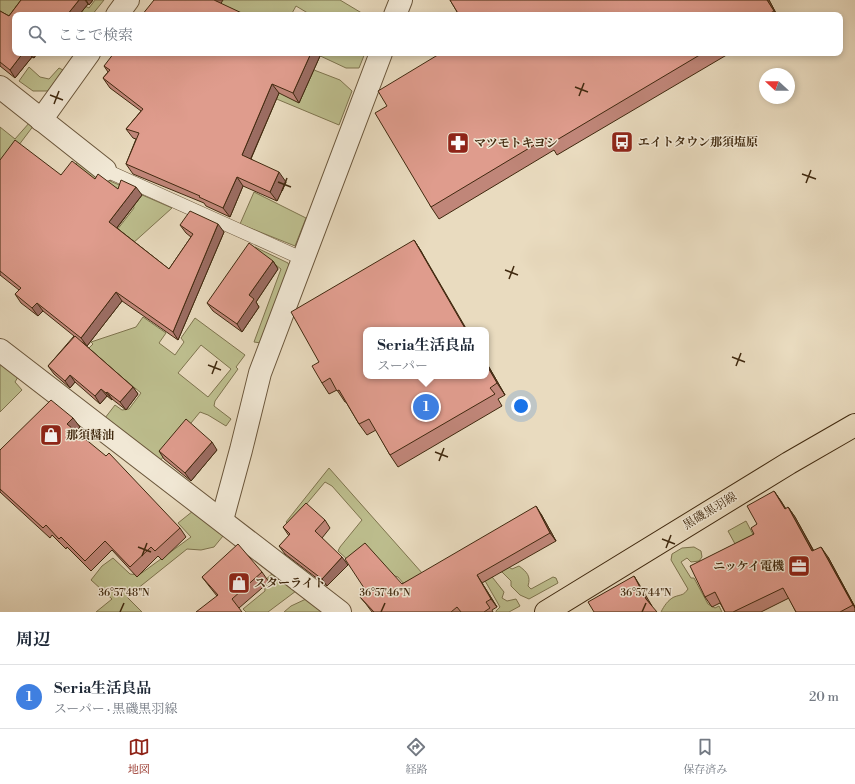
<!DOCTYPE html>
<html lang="ja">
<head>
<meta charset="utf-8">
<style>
  :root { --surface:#fff; --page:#f2f2f3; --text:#1f2937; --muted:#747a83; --line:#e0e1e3; --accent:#8f2418 }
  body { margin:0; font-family:"Libre Bodoni","Noto Serif JP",serif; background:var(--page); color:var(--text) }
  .compass { position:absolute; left:759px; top:68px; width:36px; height:36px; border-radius:50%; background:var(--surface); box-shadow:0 2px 6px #0003; rotate:291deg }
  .you { position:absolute; left:521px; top:406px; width:14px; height:14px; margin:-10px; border:3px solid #fff; border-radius:50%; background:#1a73e8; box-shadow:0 0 0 6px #1a73e833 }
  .badge { display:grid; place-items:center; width:26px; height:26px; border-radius:50%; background:var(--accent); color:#fff; font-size:13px; font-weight:700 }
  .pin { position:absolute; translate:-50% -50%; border:2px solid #fff; box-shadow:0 1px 4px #0006 }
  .popup { position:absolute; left:363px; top:327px; width:126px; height:52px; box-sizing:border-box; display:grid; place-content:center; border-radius:8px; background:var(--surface); filter:drop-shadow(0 1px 3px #0005); font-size:13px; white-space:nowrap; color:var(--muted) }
  .popup b { font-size:15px; color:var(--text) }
  .popup::after { content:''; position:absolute; left:50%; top:100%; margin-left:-8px; border:8px solid transparent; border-top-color:var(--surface) }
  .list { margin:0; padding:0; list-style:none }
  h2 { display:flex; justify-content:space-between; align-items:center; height:52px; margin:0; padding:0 16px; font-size:17px }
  h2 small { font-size:13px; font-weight:400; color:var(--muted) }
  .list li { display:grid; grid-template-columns:26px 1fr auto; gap:12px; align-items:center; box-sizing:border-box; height:64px; padding:0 16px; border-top:1px solid var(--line) }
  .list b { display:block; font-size:15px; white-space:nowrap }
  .list p { margin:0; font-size:13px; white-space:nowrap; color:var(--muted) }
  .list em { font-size:13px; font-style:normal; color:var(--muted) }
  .icon { flex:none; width:22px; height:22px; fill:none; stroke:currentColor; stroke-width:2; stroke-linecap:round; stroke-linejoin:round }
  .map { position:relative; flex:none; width:855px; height:612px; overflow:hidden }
  .search { position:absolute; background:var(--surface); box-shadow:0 2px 6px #0003; left:12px; right:12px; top:12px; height:44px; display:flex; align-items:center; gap:10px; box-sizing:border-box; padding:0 14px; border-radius:8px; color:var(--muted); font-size:15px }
  .sheet { height:116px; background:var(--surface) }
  nav { display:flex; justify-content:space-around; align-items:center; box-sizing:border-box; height:56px; border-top:1px solid var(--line); background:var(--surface); font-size:11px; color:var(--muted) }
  nav a { display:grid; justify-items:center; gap:2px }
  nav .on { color:var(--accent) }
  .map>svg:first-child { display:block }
  .green { fill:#bdbe8e; stroke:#7e744e; fill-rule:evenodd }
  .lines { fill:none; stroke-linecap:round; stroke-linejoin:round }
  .service-casing { stroke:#6a563b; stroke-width:14 }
  .minor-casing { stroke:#6a563b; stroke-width:24 }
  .primary-casing { stroke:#40290f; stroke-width:24 }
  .service { stroke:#f1e8d5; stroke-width:13 }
  .minor { stroke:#f1e8d5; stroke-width:22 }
  .primary { stroke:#e9dbbf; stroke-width:22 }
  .wall { fill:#c08679; stroke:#40290f }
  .shaded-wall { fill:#9c6d63; stroke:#40290f }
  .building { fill:#df9c8d; stroke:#40290f }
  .ticks { fill:none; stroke:#40290f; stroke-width:1.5 }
  .labels { text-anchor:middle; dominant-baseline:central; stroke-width:3; stroke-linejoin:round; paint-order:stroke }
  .poi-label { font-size:12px; font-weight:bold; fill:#40290f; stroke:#f1e8d5; text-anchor:start }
  .street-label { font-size:12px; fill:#40290f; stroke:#f1e8d5 }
  .ticks-label { font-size:10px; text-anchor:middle; fill:#40290f; stroke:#f1e8d5; stroke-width:3; stroke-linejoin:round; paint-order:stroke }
</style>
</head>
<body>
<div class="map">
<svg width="855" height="612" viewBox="0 0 855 612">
  <rect width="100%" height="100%" fill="#e9dbbf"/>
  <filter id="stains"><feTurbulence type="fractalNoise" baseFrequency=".005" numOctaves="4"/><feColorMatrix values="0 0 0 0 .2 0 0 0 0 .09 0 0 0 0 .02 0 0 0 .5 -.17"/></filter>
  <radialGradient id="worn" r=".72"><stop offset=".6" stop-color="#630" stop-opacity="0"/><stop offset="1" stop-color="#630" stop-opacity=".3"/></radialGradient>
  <!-- green -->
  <g class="green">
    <polygon points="0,0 28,0 15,15 0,37"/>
    <polygon points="95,0 104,0 92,15 74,15 85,6 89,8"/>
    <polygon points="212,0 340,0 365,15 311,15 296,6 291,15 233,15"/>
    <polygon points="314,53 365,53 359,68 346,68"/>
    <polygon points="189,59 314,70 340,80 352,91 339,125 279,100"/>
    <polygon points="29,67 40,77 49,79 59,68 63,70 48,91 33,91 19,81"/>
    <polygon points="30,122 34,125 0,170 0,127 15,139"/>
    <path d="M78,161l23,16 71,31 -40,36 -28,34 -75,-58 5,-9 12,10 12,-15 -12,-9 12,-11 9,-2 18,13 11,-15 -21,-17zM101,184l8,1 24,18 1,5 -31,40 -4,1 -24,-19c0,-6 4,-10 4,-17z"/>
    <polygon points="254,192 306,218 295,246 240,224"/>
    <polygon points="255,247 288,263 289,266 261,343 254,342 281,269 254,249"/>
    <path d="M143,317l23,16 -7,10 16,12 9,-13 -3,-4 14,-20 50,37 -9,12 2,2 -23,32 -1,5 17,13 -5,7 -18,-11 -8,-3 -41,50 -54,-44 10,-13 7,5 7,-1 12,-16 -53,-44 5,-5 -2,-2 45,-15zM201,345l30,24 -23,28 -30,-24z"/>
    <polygon points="0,363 18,377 15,382 22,390 0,412"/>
    <polygon points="329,468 438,591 421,604 398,577 392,575 360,571 338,551 340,547 362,520 332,486 325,482 289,525 286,522"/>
    <polygon points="193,511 223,536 214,547 201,550 187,549 127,597 142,612 96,612 112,599 91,580 102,566 113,558 130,574 139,575 191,537 178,523"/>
    <polygon points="746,521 783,592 759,588 728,531"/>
    <path d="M694,547l7,4 1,6 -3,4 -8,1 -4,-4 -6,4 10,16h3l14,26 7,4 4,-2 3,6h-61c3,-6 7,-12 13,-15 8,-3 9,-1 14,-8l-17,-29 1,-6 10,-6z"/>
    <path d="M507,566l5,3 7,-3c8,6 12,10 9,20l3,3 22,-12 3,1 2,5 -29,16 -9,-4 -9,-9v-5l-9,-9 -10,-3z"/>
    <polygon points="273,573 296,591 268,612 246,612 243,609 265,591 264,581"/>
    <polygon points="489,573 504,592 502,598 507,601 516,599 520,606 509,612 496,612 496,611 500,607 484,579"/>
    <polygon points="306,599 322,612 284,612 291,606"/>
  </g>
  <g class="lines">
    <!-- service casing -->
    <g class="service-casing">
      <polyline id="service" points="105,170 303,259"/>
    </g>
    <!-- minor casing -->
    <g class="minor-casing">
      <g id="minor">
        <polyline points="117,15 128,0"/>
        <polyline points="395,15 401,0"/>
        <polyline points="0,87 105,170"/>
        <polyline points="41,120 89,53"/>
        <polyline points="0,350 340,612"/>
        <polyline points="222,520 241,450 260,373 381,53"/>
      </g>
    </g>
    <!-- primary casing -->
    <g class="primary-casing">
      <polyline id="primary" points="546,612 789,463 855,425"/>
    </g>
    <!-- service -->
    <use href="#service" class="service"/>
    <!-- minor -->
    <use href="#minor" class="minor"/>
    <!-- primary -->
    <use href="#primary" class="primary"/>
  </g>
  <!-- wall -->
  <g class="wall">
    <polygon points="21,0 93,0 89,5 88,4 79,15 15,15 15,53 37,53 34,58 32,57 15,78 0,66 0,11 9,16"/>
    <polygon points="450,0 769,0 777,15 459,15"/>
    <polygon points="441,53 730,53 557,155 554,150 439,219 431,207 387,106"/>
    <polygon points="320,56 299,103 279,93 251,159 286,182 277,201 243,186 230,217 206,206 204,203 133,174 126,164 136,139 133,138 126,129 141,111 110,88 103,78 108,72 104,66"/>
    <polygon points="0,160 61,175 95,179 118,189 142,195 117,228 169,269 191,237 186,233 180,225 224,232 178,340 122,301 87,346 82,342 133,387 138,394 126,410 112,399 112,400 107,396 100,404 75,382 70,388 54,374 48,366 74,336 43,311 38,316 21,303 15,294 19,290 0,275"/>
    <polygon points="414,240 421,251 486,376 486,362 505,395 498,399 502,406 398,467 390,455 376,430 367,435 359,424 346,402 345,402 337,390 329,394 322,383 319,362"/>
    <polygon points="273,261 278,269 256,302 259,307 242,332 213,311 207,303"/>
    <polygon points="80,427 76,431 180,528 186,537 162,560 158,556 137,577 112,550 91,571 67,547 66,549 52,535 50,538 0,492 0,450"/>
    <polygon points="217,450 191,481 164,459 159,451"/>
    <polygon points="774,491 786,509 788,507 795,517 814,551 828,557 855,607 855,612 796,612 789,598 761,612 725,612 720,603 712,607 705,597 754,534 757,524"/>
    <polygon points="541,514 556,541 482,583 497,607 492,610 493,612 372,612 366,604 360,597 402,584"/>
    <polygon points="325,520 330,528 322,538 348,565 327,586 285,554 279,546 289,536 283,527"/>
    <polygon points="262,572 269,582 239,608 217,596 209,586 202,577"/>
  </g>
  <!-- shaded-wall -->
  <g class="shaded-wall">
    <polygon points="79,0 85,0 88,4 79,15 67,15"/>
    <polygon points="86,0 93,0 89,5"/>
    <polygon points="212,0 223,0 218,8"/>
    <polygon points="767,0 769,0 777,15 774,11"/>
    <polygon points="23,53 29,53 32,57 15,78 10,70"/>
    <polygon points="30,53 37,53 34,58"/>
    <polygon points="311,53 318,53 320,56 299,103 293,93"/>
    <polygon points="272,84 279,93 248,165 242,155"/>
    <polygon points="279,172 286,182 277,201 270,192"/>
    <polygon points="237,177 243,186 230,217 223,208"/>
    <polygon points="136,187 142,195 115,230 109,222"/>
    <polygon points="218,224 224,232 178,340 173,332"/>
    <polygon points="414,240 421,251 467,330 466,330"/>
    <polygon points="273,261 278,269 256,302 259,307 242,332 237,324 249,295"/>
    <polygon points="116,292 122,301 87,346 81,338"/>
    <polygon points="37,303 43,311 38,316 32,308"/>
    <polygon points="486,362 505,395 497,383 486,364"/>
    <polygon points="70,375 75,382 70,388 65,381"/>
    <polygon points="133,387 138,394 126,410 120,402"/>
    <polygon points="101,389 107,396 100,404 95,396"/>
    <polygon points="107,392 112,399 112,400 106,393"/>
    <polygon points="73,418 80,427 74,434 67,424"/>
    <polygon points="212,442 217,450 191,481 185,473"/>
    <polygon points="774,491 781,501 792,519 785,509"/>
    <polygon points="536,506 541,514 556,541 550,533"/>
    <polygon points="788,507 795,517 819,561 812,551"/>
    <polygon points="821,547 828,557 855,607 855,608"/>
    <polygon points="342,557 348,565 327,586 322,579"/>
    <polygon points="477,575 497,607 491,599"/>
    <polygon points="634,576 639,584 652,606 646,599"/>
  </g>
  <!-- building -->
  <g class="building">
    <polygon points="21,0 79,0 67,15 15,15 15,53 23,53 10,70 0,62 0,11 9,16"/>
    <polygon points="154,0 214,0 246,15 142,15"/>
    <polygon points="450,0 767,0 774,11 767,15 459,15"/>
    <polygon points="114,53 311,53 293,93 272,84 242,155 279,172 270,192 237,177 223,208 199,197 200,196 126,164 139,133 126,129 143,109 103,78 110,70 104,66"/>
    <polygon points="441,53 703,53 550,144 546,138 431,207 375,113 387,106 378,91"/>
    <polygon points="15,140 61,175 72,161 95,179 98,174 118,189 121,180 136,187 109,222 169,269 193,234 180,225 190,211 218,224 173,332 116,292 81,338 37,303 32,308 15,294 21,288 0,271 0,160"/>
    <polygon points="414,240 466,330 366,330 366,376 486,376 486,364 497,383 490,388 495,394 390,455 369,419 359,424 339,390 337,391 330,378 322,383 312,366 319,362 291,312"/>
    <polygon points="249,243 273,261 249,295 254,299 237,324 207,303"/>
    <polygon points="75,336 133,387 120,402 107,392 106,393 101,389 95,396 70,375 65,381 48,366"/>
    <polygon points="51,400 73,418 67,424 106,456 109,453 180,528 155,551 151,547 130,567 105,541 85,561 61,537 59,539 46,525 43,528 0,489 0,450"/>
    <polygon points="186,419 212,442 185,473 159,451"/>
    <polygon points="774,491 785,509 788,507 812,551 821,547 853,605 840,612 796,612 783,588 733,612 725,612 715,592 705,597 690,566 754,534 751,528 757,524 747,506"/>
    <polygon points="306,503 325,520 315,531 342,557 322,579 279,546 290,534 283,527"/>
    <polygon points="536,506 550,533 477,575 491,599 486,602 490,608 484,612 461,612 457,607 451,612 374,612 360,597 366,591 345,559 365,543 402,584"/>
    <polygon points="238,544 262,572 232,599 242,612 196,612 218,595 202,577"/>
    <polygon points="634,576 646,599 657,612 594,612 588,602"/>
  </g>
  <!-- ticks -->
  <path class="ticks" d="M575,87l13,5M50,95l13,5M579,96l5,-13M54,104l5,-13M802,174l14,5M278,182l13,5M806,183l5,-13M282,191l5,-13M505,270l13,5M509,279l5,-13M732,357l13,5M208,365l13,5M736,366l5,-13M212,374l5,-13M435,452l13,5M439,461l5,-13M662,539l13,5M138,547l13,5M666,548l5,-13M142,556l5,-13M120,612l4,-9M381,612l4,-9M642,612l4,-9"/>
  <!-- icons -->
  <defs>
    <g id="bus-square" transform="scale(1.15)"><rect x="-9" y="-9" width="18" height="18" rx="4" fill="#8f2418" stroke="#f1e8d5"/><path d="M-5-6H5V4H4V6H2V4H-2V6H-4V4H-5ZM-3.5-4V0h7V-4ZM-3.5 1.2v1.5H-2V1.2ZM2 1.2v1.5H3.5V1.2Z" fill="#fff"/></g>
    <g id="pharmacy-square" transform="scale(1.15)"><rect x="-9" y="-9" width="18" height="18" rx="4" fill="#8f2418" stroke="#f1e8d5"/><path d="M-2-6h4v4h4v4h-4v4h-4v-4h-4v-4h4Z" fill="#fff"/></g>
    <g id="shop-square" transform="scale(1.15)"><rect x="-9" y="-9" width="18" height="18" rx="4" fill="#8f2418" stroke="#f1e8d5"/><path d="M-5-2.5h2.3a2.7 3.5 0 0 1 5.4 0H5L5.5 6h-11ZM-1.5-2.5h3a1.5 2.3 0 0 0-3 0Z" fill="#fff"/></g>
    <g id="office-square" transform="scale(1.15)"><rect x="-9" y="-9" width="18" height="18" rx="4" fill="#8f2418" stroke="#f1e8d5"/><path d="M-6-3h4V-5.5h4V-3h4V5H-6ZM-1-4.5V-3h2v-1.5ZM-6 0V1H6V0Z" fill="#fff"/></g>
  </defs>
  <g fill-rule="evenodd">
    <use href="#bus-square" x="622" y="142"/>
    <use href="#pharmacy-square" x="458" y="143"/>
    <use href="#shop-square" x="51" y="435"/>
    <use href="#office-square" x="799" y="566"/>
    <use href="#shop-square" x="239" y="583"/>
  </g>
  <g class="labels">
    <!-- poi labels -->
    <g class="poi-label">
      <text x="638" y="142">エイトタウン那須塩原</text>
      <text x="474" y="143">マツモトキヨシ</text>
      <text x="66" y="435">那須醤油</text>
      <text x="784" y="566" text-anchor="end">ニッケイ電機</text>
      <text x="254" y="583">スターライト</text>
    </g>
    <!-- street labels -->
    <g class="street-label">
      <text transform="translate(710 511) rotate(-31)">黒磯黒羽線</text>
    </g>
  </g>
  <g class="ticks-label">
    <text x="124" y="596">36°57'48"N</text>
    <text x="385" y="596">36°57'46"N</text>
    <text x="646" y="596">36°57'44"N</text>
  </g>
  <rect width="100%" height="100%" filter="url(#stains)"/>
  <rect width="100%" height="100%" fill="url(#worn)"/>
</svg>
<svg class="compass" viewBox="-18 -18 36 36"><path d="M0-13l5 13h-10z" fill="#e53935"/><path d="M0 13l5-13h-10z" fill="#747a83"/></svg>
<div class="you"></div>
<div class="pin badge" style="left:426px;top:407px;background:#3f7fe0">1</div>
<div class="popup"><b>Seria生活良品</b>スーパー</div>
<div class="search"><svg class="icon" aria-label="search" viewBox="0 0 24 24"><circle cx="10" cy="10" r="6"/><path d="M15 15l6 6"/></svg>ここで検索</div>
</div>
<section class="sheet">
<h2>周辺<small></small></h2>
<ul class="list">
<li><span class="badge" style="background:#3f7fe0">1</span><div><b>Seria生活良品</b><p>スーパー · 黒磯黒羽線</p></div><em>20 m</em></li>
</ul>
</section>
<nav>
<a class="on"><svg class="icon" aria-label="map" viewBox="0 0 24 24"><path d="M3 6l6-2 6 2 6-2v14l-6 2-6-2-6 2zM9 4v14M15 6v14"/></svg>地図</a>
<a><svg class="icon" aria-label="directions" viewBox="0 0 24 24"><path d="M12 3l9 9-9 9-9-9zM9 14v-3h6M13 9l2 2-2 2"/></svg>経路</a>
<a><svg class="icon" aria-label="saved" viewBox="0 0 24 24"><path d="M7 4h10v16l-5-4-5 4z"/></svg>保存済み</a>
</nav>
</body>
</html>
